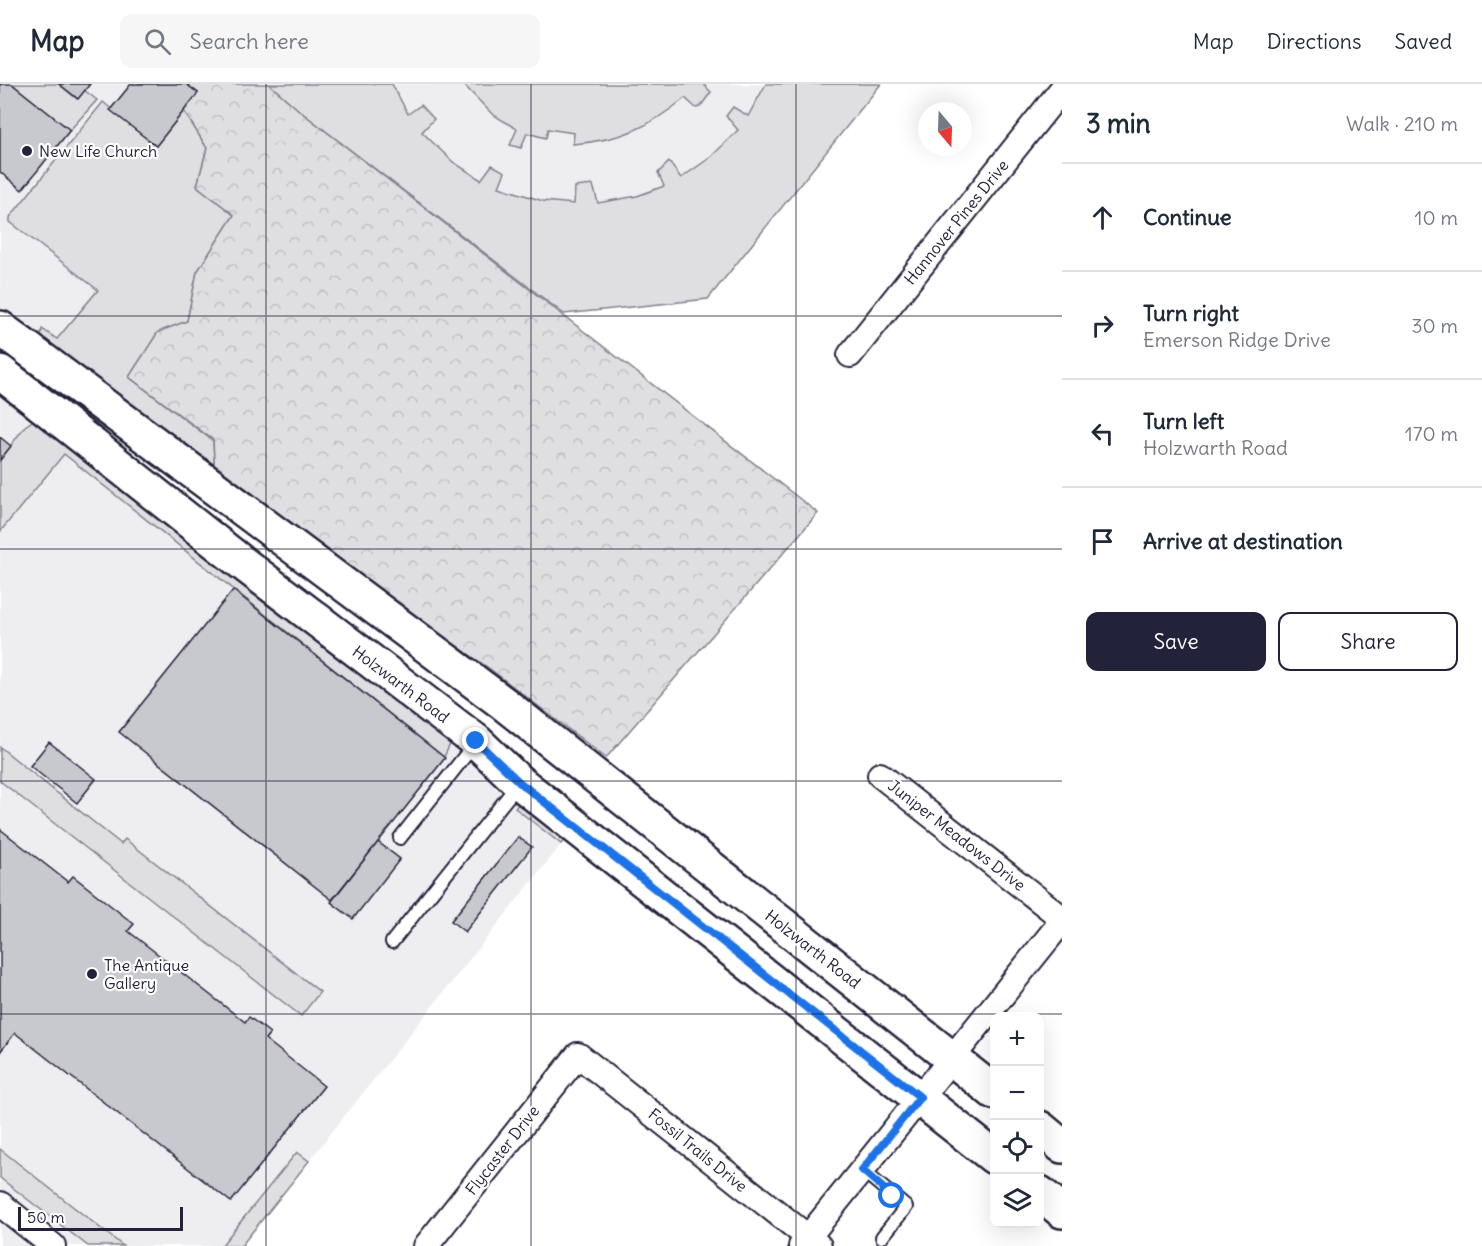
<!DOCTYPE html>
<html lang="en">
<head>
<meta charset="utf-8">
<style>
  :root { --surface:#fff; --page:#f6f6f7; --text:#1f2937; --muted:#747a83; --line:#e0e1e3; --accent:#22223b }
  body { margin:0; font-family:Delius,sans-serif; background:var(--page); color:var(--text) }
  .controls { position:absolute; right:18px; bottom:18px; display:grid; overflow:hidden; border-radius:12px; box-shadow:0 6px 24px #0002 }
  .controls button { width:54px; height:54px; display:grid; place-items:center; padding:0; border:0; border-bottom:2px solid var(--line); background:var(--surface); color:var(--text); font:30px sans-serif }
  .compass { position:absolute; left:918px; top:18px; width:54px; height:54px; border-radius:50%; background:var(--surface); box-shadow:0 6px 24px #0002; rotate:161deg }
  .scale { position:absolute; left:18px; bottom:15px; width:165px; box-sizing:border-box; padding-left:6px; border:3px solid #22223b; border-top:0; font-size:16px; line-height:21px; white-space:nowrap; color:#22223b; -webkit-text-stroke:4px #fff; paint-order:stroke }
  .stop { position:absolute; width:18px; height:18px; margin:-14px; border:4px solid #1a73e8; border-radius:50%; background:#fff }
  .stop.end { background:#1a73e8; border-color:#fff; box-shadow:0 2px 6px #0008 }
  .list { margin:0; padding:0; list-style:none }
  h2 { display:flex; justify-content:space-between; align-items:center; height:78px; margin:0; padding:0 24px; font-size:26px }
  h2 small { font-size:20px; font-weight:400; color:var(--muted) }
  .list li { display:grid; grid-template-columns:39px 1fr auto; gap:18px; align-items:center; box-sizing:border-box; height:108px; padding:0 24px; border-top:2px solid var(--line) }
  .list b { display:block; font-size:22px; white-space:nowrap }
  .list p { margin:0; font-size:20px; white-space:nowrap; color:var(--muted) }
  .list em { font-size:20px; font-style:normal; color:var(--muted) }
  .actions { display:flex; gap:12px; padding:18px 24px }
  .actions a { flex:1; padding:14px 0; border:2px solid var(--accent); border-radius:12px; text-align:center; font-size:21px; color:var(--accent) }
  .actions .main { background:var(--accent); color:#fff }
  .icon { flex:none; width:33px; height:33px; fill:none; stroke:currentColor; stroke-width:2; stroke-linecap:round; stroke-linejoin:round }
  .map { position:relative; flex:none; width:1062px; height:1162px; overflow:hidden }
  header { display:flex; align-items:center; gap:36px; box-sizing:border-box; height:84px; padding:0 30px; background:var(--surface); border-bottom:2px solid var(--line) }
  header strong { font-size:28px }
  nav { display:flex; gap:33px; margin-inline-start:auto; font-size:21px }
  .search { width:420px; height:54px; background:var(--page); display:flex; align-items:center; gap:15px; box-sizing:border-box; padding:0 21px; border-radius:12px; color:var(--muted); font-size:22px }
  main { display:flex }
  aside { flex:1; background:var(--surface) }
  .map>svg:first-child { display:block }
  .built { fill:#eeeef1 }
  .grass { fill:#dfdfe2; stroke:#80808e; stroke-width:1.5 }
  .forest { fill:url(#forest-crowns); stroke:#80808e; stroke-width:1.5 }
  .building { fill:#c8c8cf; stroke:#22223b; stroke-width:1.5 }
  .lines { fill:none; stroke-linecap:round; stroke-linejoin:round }
  .lane-casing { stroke:#22223b; stroke-width:16 }
  .street-casing { stroke:#22223b; stroke-width:28 }
  .secondary-casing { stroke:#22223b; stroke-width:38 }
  .lane { stroke:#fff; stroke-width:12 }
  .street { stroke:#fff; stroke-width:24 }
  .secondary { stroke:#fff; stroke-width:33 }
  .route { stroke:#1a73e8; stroke-width:8 }
  .grid { fill:none; stroke:#22223b; stroke-width:1.5; stroke-opacity:0.55 }
  .poi-dot { fill:#22223b; stroke:#fff; stroke-width:2 }
  .labels { text-anchor:middle; dominant-baseline:central; stroke-width:4.5; stroke-linejoin:round; paint-order:stroke }
  .poi-label { font-size:16px; fill:#22223b; stroke:#fff; text-anchor:start }
  .street-label { font-size:16px; fill:#22223b; stroke:#fff }
</style>
</head>
<body>
<header>
<strong>Map</strong>
<div class="search"><svg class="icon" aria-label="search" viewBox="0 0 24 24"><circle cx="10" cy="10" r="6"/><path d="M15 15l6 6"/></svg>Search here</div>
<nav><a>Map</a><a>Directions</a><a>Saved</a></nav>
</header>
<main>
<div class="map">
<svg width="1062" height="1162" viewBox="0 0 1062 1162">
  <defs>
    <pattern id="forest-crowns" width="20" height="18" patternUnits="userSpaceOnUse" patternTransform="scale(1.5)"><rect width="20" height="18" fill="#dfdfe2"/><path d="M2 6a3 3 0 1 1 6 0M12 15a3 3 0 1 1 6 0" fill="none" stroke="#bfbfc3"/></pattern>
  </defs>
  <rect width="100%" height="100%" fill="#fff"/>
  <filter id="ink" filterUnits="userSpaceOnUse"><feTurbulence type="fractalNoise" baseFrequency=".0167" numOctaves="2"/><feDisplacementMap in="SourceGraphic" scale="12" xChannelSelector="R" yChannelSelector="G"/><feConvolveMatrix kernelMatrix="1 2 1 2 8 2 1 2 1" color-interpolation-filters="sRGB"/></filter>
  <g filter="url(#ink)">
    <!-- built -->
    <g class="built">
      <polygon points="0,0 880,0 564,230 301,28 114,317 0,229"/>
      <polygon points="0,303 568,752 241,1162 0,1162"/>
    </g>
    <!-- grass -->
    <g class="grass">
      <polygon points="12,0 59,0 77,15 84,6 97,16 70,46"/>
      <polygon points="269,0 392,0 408,30 421,21 434,35 422,48 453,78 481,96 492,81 505,88 499,103 543,117 574,120 575,103 593,101 598,119 637,112 664,102 658,89 669,78 681,94 711,73 738,46 726,32 733,23 748,32 766,0 881,0 708,215 564,230 301,28"/>
      <path d="M463,0h240l8,8 -11,15 -4,1 -11,-10c-37,30 -64,42 -112,46l1,-11 -26,-4 -2,9 -19,-5 -6,15 -11,-3 7,-16 -25,-15z"/>
      <polygon points="103,18 156,62 184,27 207,64 197,102 234,131 197,188 187,237 158,248 129,293 213,357 215,393 40,257 42,245 57,255 98,206 10,138 10,133"/>
      <polygon points="34,336 447,655 450,660 444,673 64,370 0,448 0,376 25,342"/>
      <polygon points="0,663 121,760 125,755 320,908 301,932 0,697"/>
      <polygon points="520,718 568,752 561,760 515,724"/>
      <polygon points="0,1065 123,1162 88,1162 0,1094"/>
      <polygon points="297,1068 309,1077 241,1162 221,1162"/>
    </g>
    <!-- forest -->
    <polygon class="forest" points="186,0 269,0 301,28 818,429 606,674 490,585 215,393 213,356 129,293 158,248 187,237 197,188 234,131 197,102 207,64 184,27 198,9"/>
    <!-- building -->
    <g class="building">
      <polygon points="0,0 12,0 70,46 22,106 0,88"/>
      <polygon points="59,0 90,0 78,15"/>
      <polygon points="131,0 186,0 198,9 156,62 110,26"/>
      <polygon points="0,353 11,362 0,376"/>
      <polygon points="233,506 445,674 332,816 119,648"/>
      <polygon points="49,658 96,695 77,719 30,682"/>
      <polygon points="0,745 68,798 73,792 134,840 128,847 245,938 249,933 270,949 265,955 324,1002 231,1118 15,949 0,968"/>
      <polygon points="518,753 532,763 465,848 451,837"/>
      <polygon points="378,758 400,775 353,835 331,818"/>
    </g>
    <g class="lines">
      <!-- lane casing -->
      <g class="lane-casing">
        <g id="lane">
          <polyline points="400,754 476,658"/>
          <polyline points="392,858 519,699"/>
          <polyline points="862,1086 906,1123 882,1153"/>
        </g>
      </g>
      <!-- street casing -->
      <g class="street-casing">
        <g id="street">
          <polyline points="850,271 1062,5"/>
          <polyline points="880,691 1062,834"/>
          <polyline points="0,1120 53,1162"/>
          <polyline points="426,1162 578,971 819,1162"/>
          <polyline points="801,1162 1062,837"/>
        </g>
      </g>
      <!-- secondary casing -->
      <g class="secondary-casing">
        <g id="secondary">
          <polyline points="0,244 503,619 994,1008"/>
          <polyline points="0,288 241,478 476,657 519,698 994,1073"/>
          <polyline points="1040,1044 1062,1062"/>
          <polyline points="1040,1109 1062,1127"/>
        </g>
      </g>
      <!-- lane -->
      <use href="#lane" class="lane"/>
      <!-- street -->
      <use href="#street" class="street"/>
      <!-- secondary -->
      <use href="#secondary" class="secondary"/>
    </g>
  </g>
  <g class="lines" filter="url(#ink)">
    <!-- route -->
    <polyline class="route" points="476,657 519,698 920,1013 862,1086 892,1112"/>
  </g>
  <!-- grid -->
  <path class="grid" d="M266,0v1162M531,0v1162M796,0v1162M0,232h1062M0,465h1062M0,697h1062M0,930h1062"/>
  <!-- markers -->
  <g class="poi-dot">
    <circle cx="27" cy="67" r="6"/>
    <circle cx="92" cy="890" r="6"/>
  </g>
  <g class="labels">
    <!-- poi labels -->
    <g class="poi-label">
      <text x="39" y="67">New Life Church</text>
      <text x="104" y="881">The Antique<tspan x="104" dy="18">Gallery</tspan></text>
    </g>
    <!-- street labels -->
    <g class="street-label">
      <text transform="translate(956 138) rotate(-51)">Hannover Pines Drive</text>
      <text transform="translate(401 600) rotate(37)">Holzwarth Road</text>
      <text transform="translate(957 751) rotate(38)">Juniper Meadows Drive</text>
      <text transform="translate(813 865) rotate(38)">Holzwarth Road</text>
      <text transform="translate(502 1066) rotate(-52)">Flycaster Drive</text>
      <text transform="translate(698 1066) rotate(39)">Fossil Trails Drive</text>
    </g>
  </g>
</svg>
<div class="controls">
<button>+</button>
<button>−</button>
<button><svg class="icon" aria-label="locate" viewBox="0 0 24 24"><circle cx="12" cy="12" r="6"/><path d="M12 2v4M12 18v4M2 12h4M18 12h4"/></svg></button>
<button><svg class="icon" aria-label="layers" viewBox="0 0 24 24"><path d="M12 4l9 5-9 5-9-5zM3 14l9 5 9-5"/></svg></button>
</div>
<svg class="compass" viewBox="-18 -18 36 36"><path d="M0-13l5 13h-10z" fill="#e53935"/><path d="M0 13l5-13h-10z" fill="#747a83"/></svg>
<div class="scale">50 m</div>
<div class="stop" style="left:892px;top:1112px"></div>
<div class="stop end" style="left:476px;top:657px"></div>
</div>
<aside>
<h2>3 min<small>Walk · 210 m</small></h2>
<ul class="list">
<li><svg class="icon" aria-label="ahead" viewBox="0 0 24 24"><path d="M12 20V5M6 11l6-6 6 6"/></svg><div><b>Continue</b></div><em>10 m</em></li>
<li><svg class="icon" aria-label="right" viewBox="0 0 24 24"><path d="M7 20v-9h11M14 6l5 5-5 5"/></svg><div><b>Turn right</b><p>Emerson Ridge Drive</p></div><em>30 m</em></li>
<li><svg class="icon" aria-label="left" viewBox="0 0 24 24"><path d="M17 20v-9H6M10 6l-5 5 5 5"/></svg><div><b>Turn left</b><p>Holzwarth Road</p></div><em>170 m</em></li>
<li><svg class="icon" aria-label="arrive" viewBox="0 0 24 24"><path d="M6 21V4h12l-3 4 3 4H6"/></svg><div><b>Arrive at destination</b></div></li>
</ul>
<div class="actions"><a class="main">Save</a><a>Share</a></div>
</aside>
</main>
</body>
</html>
